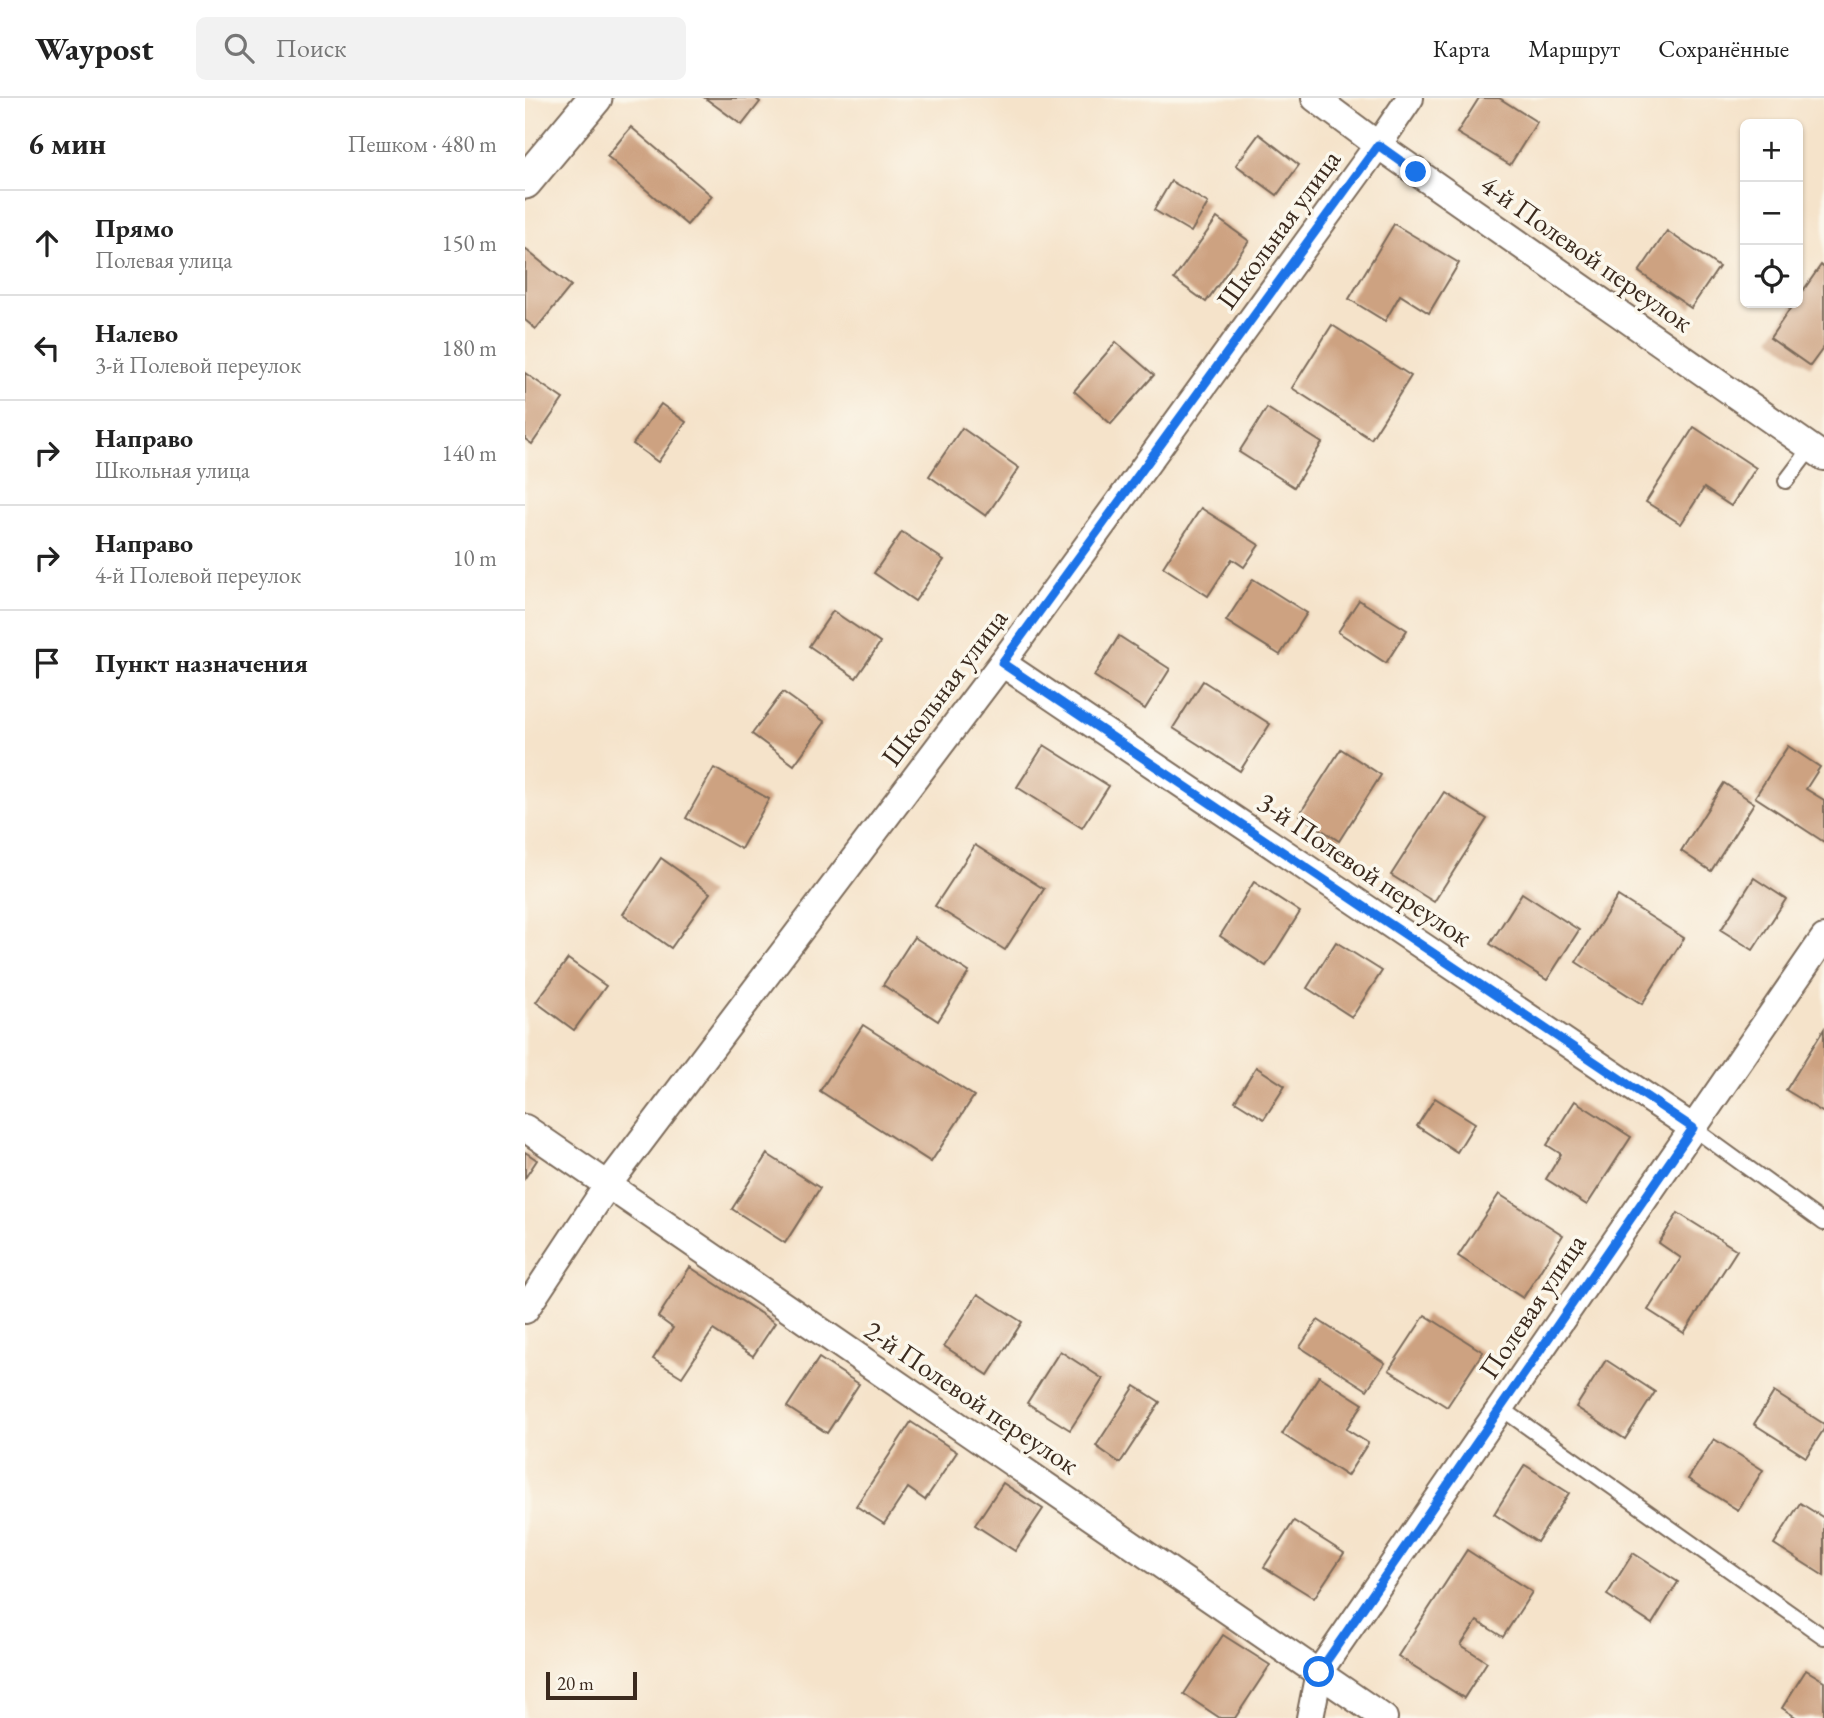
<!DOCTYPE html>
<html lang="ru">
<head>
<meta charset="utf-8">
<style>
  :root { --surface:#fff; --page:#f2f2f2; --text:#222; --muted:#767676; --line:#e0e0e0 }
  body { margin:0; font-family:"EB Garamond",serif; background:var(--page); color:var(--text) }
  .controls { position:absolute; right:21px; top:21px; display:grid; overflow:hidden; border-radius:10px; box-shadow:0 2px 5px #0004 }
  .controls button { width:63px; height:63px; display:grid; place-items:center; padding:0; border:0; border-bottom:2px solid var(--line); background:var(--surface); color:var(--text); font:35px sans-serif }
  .scale { position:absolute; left:21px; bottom:18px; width:91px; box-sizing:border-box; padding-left:7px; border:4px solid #3b2a1e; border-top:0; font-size:19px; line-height:24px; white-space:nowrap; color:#3b2a1e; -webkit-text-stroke:5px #fbf7ec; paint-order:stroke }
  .stop { position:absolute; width:21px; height:21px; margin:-16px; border:5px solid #1a73e8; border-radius:50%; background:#fff }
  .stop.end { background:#1a73e8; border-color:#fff; box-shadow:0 2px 7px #0008 }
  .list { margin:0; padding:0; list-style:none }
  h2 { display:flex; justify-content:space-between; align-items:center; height:91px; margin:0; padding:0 28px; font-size:30px }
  h2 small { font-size:23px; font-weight:400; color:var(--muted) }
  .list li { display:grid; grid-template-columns:46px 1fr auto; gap:21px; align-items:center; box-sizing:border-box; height:105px; padding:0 28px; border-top:2px solid var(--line) }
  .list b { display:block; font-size:26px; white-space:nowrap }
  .list p { margin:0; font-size:23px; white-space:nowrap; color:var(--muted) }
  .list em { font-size:23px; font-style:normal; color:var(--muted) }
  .icon { flex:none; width:38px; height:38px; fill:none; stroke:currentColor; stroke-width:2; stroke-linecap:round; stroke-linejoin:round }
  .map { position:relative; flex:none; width:1299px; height:1620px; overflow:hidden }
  header { display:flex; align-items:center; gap:42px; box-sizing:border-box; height:98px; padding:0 35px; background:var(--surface); border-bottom:2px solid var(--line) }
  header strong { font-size:33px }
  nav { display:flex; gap:38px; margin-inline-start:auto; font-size:24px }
  .search { width:490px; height:63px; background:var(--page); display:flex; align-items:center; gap:18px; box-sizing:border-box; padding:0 24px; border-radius:10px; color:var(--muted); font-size:26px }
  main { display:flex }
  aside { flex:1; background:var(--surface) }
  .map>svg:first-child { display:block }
  .building { fill:#cda281 }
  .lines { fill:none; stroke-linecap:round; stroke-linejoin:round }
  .service-casing { stroke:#7c6b5a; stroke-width:18 }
  .minor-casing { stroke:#7c6b5a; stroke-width:30 }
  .tertiary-casing { stroke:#7c6b5a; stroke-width:37 }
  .service { stroke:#fff; stroke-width:14 }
  .minor { stroke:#fff; stroke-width:26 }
  .tertiary { stroke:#fff; stroke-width:33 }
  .route { stroke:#1a73e8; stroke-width:9 }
  .labels { text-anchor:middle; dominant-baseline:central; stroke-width:7; stroke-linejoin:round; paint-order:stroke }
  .street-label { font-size:28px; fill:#3b2a1e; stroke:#fbf7ec }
</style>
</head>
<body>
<header>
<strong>Waypost</strong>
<div class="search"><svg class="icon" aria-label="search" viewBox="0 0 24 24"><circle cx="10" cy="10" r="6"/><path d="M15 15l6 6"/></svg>Поиск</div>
<nav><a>Карта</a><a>Маршрут</a><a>Сохранённые</a></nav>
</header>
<main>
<aside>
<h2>6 мин<small>Пешком · 480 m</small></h2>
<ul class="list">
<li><svg class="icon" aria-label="ahead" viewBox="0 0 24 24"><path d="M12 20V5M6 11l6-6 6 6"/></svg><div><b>Прямо</b><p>Полевая улица</p></div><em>150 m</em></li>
<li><svg class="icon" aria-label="left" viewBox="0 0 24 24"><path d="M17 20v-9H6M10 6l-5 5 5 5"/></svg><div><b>Налево</b><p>3-й Полевой переулок</p></div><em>180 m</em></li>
<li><svg class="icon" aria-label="right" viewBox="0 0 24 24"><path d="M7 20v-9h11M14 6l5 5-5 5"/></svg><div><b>Направо</b><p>Школьная улица</p></div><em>140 m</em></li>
<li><svg class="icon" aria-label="right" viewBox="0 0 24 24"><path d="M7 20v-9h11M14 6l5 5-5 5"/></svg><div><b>Направо</b><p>4-й Полевой переулок</p></div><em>10 m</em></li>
<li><svg class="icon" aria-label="arrive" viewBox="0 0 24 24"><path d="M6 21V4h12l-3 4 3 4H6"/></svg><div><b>Пункт назначения</b></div></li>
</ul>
</aside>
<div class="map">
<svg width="1299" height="1620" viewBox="0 0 1299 1620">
  <rect width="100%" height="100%" fill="#fbf7ec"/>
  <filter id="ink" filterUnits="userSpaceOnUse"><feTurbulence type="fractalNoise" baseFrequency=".0143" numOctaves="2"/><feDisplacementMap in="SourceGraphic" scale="14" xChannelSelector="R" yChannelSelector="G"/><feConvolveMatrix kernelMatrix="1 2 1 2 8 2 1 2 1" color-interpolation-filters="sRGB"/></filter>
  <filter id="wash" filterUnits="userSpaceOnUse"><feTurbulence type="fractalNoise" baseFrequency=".00686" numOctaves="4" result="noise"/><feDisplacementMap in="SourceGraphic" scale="28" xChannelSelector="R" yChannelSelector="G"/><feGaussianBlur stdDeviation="1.57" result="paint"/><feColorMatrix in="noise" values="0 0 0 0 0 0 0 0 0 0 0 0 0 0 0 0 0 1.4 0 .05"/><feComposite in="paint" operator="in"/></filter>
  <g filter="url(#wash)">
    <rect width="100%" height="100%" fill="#f5e3ca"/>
    <g id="blocks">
      <!-- building -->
      <g class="building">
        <polygon points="180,0 230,0 235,4 217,27"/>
        <polygon points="954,0 974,0 1012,24 985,67 932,35"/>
        <polygon points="106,29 187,98 162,127 82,58"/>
        <polygon points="734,36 774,67 752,97 711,67"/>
        <polygon points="646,83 683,105 666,134 629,112"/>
        <polygon points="692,120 724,143 681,204 649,181"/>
        <polygon points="869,126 934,165 904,215 875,197 860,223 824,201"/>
        <polygon points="1142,133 1194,169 1166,210 1114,174"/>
        <polygon points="0,151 46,188 11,231 0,222"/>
        <polygon points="1296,167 1299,170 1299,249 1285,268 1245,240 1269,205 1273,205 1273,200"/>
        <polygon points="807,227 886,278 846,341 767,290"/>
        <polygon points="591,244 629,277 586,326 549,293"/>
        <polygon points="0,275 38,301 7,346 0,341"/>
        <polygon points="136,306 161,324 133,364 108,346"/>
        <polygon points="742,310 797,345 769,389 714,354"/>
        <polygon points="1169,329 1231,370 1206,408 1179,390 1156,426 1121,404"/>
        <polygon points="437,330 494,370 461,418 404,378"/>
        <polygon points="676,410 734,447 719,469 707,461 683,498 638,469"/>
        <polygon points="377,434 419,462 390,503 349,475"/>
        <polygon points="728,481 782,515 755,557 701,523"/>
        <polygon points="834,502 882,532 861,565 813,534"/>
        <polygon points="308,513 355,545 331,580 284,548"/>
        <polygon points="594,538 645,571 620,611 569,578"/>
        <polygon points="678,583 745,626 715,673 648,630"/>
        <polygon points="258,594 300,624 269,667 227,636"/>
        <polygon points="519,647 584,688 557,730 492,689"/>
        <polygon points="1263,648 1295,669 1281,691 1299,702 1299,744 1230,699"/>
        <polygon points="816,651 856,677 814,743 774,717"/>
        <polygon points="189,670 244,701 216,751 161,720"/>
        <polygon points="1199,685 1229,705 1186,773 1156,753"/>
        <polygon points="919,694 962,721 909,804 866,777"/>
        <polygon points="450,747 519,791 480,852 410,808"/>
        <polygon points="136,760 185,795 146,850 98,816"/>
        <polygon points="1229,780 1261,801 1228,852 1196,832"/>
        <polygon points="729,784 775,814 741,868 695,838"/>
        <polygon points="997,795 1054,832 1022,882 965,846"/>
        <polygon points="1093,798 1159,840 1117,906 1051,864"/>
        <polygon points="389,839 444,874 413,923 358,887"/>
        <polygon points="811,844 857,873 827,919 782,890"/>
        <polygon points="43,861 81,888 49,932 11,904"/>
        <polygon points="338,927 449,998 406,1064 295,993"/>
        <polygon points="1299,931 1299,1015 1261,992"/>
        <polygon points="731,969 760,988 739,1021 710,1003"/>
        <polygon points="910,1000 950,1025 932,1054 892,1028"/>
        <polygon points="1050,1003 1106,1039 1062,1107 1021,1081 1036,1056 1022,1047"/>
        <polygon points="0,1054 12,1062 0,1080"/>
        <polygon points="242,1056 295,1090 260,1145 207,1111"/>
        <polygon points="974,1096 1038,1137 998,1200 933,1158"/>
        <polygon points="1153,1115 1212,1152 1159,1235 1123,1212 1156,1160 1134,1145"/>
        <polygon points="165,1169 250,1225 228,1258 188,1232 157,1279 128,1261 148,1230 133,1219"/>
        <polygon points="453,1196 497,1224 463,1277 419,1248"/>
        <polygon points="900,1217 958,1254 922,1309 864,1272"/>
        <polygon points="793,1222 860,1265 842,1292 775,1249"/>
        <polygon points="535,1253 578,1281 545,1332 502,1305"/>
        <polygon points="294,1260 334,1286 302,1335 262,1309"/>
        <polygon points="1081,1262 1130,1294 1100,1341 1051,1309"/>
        <polygon points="794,1278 838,1306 821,1331 843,1345 822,1378 757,1336"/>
        <polygon points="610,1288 635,1304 595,1365 571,1348"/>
        <polygon points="1249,1294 1299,1326 1299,1331 1281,1359 1229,1326"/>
        <polygon points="386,1324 432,1354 400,1402 383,1390 359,1426 331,1408"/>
        <polygon points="1189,1341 1238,1372 1213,1412 1163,1381"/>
        <polygon points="1000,1367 1044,1395 1012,1444 969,1416"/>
        <polygon points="478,1385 518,1411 490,1453 450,1427"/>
        <polygon points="1275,1405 1299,1420 1299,1478 1249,1446"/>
        <polygon points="769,1423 819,1455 789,1500 739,1469"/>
        <polygon points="942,1452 1007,1494 978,1539 952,1523 936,1547 962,1564 939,1600 873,1558"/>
        <polygon points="1108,1455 1153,1484 1127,1526 1082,1497"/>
        <polygon points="698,1537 745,1567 710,1620 695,1620 659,1596"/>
        <polygon points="1281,1572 1299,1583 1299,1620 1272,1620 1257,1610"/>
      </g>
    </g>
  </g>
  <g filter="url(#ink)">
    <use href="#blocks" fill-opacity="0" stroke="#7c6b5a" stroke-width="2"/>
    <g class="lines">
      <!-- service casing -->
      <g class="service-casing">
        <g id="service">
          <polyline points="1261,383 1286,350"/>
          <polyline points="1168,1030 1299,1125"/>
          <polyline points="976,1310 1299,1539"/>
        </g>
      </g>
      <!-- minor casing -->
      <g class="minor-casing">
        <g id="minor">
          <polyline points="790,0 853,47 1299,359"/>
          <polyline points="477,565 1168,1030"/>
          <polyline points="0,1030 859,1620"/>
          <polyline points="0,1212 82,1088 477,565 853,47 885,0"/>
          <polyline points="785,1620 794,1574 1299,840"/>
        </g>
      </g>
      <!-- tertiary casing -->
      <g class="tertiary-casing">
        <polyline id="tertiary" points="0,84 70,0"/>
      </g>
      <!-- service -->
      <use href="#service" class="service"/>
      <!-- minor -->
      <use href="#minor" class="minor"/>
      <!-- tertiary -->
      <use href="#tertiary" class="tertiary"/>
    </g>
  </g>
  <g class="lines" filter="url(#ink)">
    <!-- route -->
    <polyline class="route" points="794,1574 1168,1030 477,565 853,47 891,74"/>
  </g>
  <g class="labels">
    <!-- street labels -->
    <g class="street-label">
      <text transform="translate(753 131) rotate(-54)">Школьная улица</text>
      <text transform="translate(1062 155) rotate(35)">4-й Полевой переулок</text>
      <text transform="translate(419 589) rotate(-53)">Школьная улица</text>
      <text transform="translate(840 771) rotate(34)">3-й Полевой переулок</text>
      <text transform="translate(1007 1208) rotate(-56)">Полевая улица</text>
      <text transform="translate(447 1299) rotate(34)">2-й Полевой переулок</text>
    </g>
  </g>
</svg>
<div class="controls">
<button>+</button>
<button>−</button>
<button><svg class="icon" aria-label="locate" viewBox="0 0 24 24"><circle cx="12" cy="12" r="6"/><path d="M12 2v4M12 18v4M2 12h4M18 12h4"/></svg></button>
</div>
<div class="scale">20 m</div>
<div class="stop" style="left:794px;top:1574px"></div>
<div class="stop end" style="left:891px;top:74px"></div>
</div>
</main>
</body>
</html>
